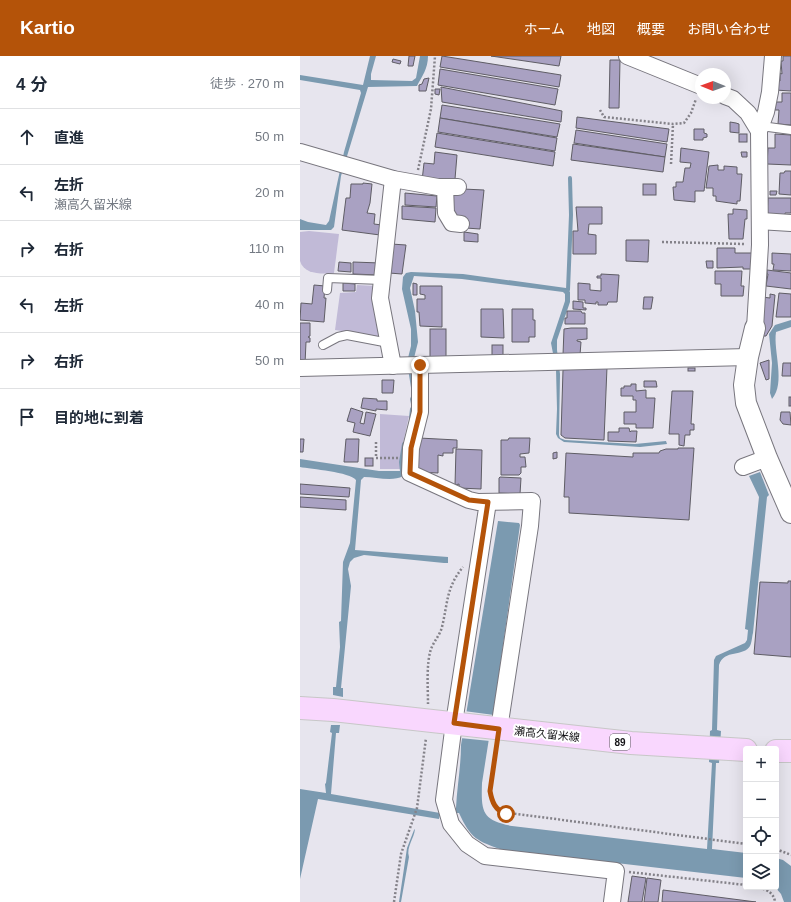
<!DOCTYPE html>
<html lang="ja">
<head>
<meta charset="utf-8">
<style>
  :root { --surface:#fff; --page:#f2f2f3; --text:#1f2937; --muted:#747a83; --line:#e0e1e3; --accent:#b45309 }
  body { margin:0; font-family:Arial,"Noto Sans JP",sans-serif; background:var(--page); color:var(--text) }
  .controls { position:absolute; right:12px; bottom:12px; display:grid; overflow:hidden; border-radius:4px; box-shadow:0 4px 16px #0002 }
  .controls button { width:36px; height:36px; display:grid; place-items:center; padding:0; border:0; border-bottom:1px solid var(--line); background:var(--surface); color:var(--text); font:20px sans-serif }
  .compass { position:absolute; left:395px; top:12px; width:36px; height:36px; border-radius:50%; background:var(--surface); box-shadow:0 4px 16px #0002; rotate:271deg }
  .stop { position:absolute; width:12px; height:12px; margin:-9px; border:3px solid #b45309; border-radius:50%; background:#fff }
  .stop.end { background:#b45309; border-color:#fff; box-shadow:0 1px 4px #0008 }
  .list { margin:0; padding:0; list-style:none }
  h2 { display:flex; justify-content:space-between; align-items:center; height:52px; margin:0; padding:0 16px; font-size:17px }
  h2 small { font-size:13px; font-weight:400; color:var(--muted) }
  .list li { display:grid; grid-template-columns:26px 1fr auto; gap:12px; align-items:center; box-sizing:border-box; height:56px; padding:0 16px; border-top:1px solid var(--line) }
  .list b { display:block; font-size:15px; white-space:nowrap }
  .list p { margin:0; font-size:13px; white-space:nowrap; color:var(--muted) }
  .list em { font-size:13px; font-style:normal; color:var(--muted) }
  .icon { flex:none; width:22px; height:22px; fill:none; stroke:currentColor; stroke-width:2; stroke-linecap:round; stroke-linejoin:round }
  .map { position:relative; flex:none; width:491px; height:846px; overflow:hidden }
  header { display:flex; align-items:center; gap:24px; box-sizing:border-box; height:56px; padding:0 20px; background:var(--accent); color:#fff }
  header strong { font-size:19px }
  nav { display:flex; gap:22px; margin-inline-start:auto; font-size:14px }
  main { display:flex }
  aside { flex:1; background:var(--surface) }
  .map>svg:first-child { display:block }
  .green { fill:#c1bad7 }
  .water { fill:#7b9ab0 }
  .pier { fill:#e7e5ee }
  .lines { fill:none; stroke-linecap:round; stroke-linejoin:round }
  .stream { stroke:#7b9ab0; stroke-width:4 }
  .building { fill:#a9a1c2; stroke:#5f5d65 }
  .service-casing { stroke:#78767e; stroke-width:10 }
  .minor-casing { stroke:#78767e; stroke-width:18 }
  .tertiary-casing { stroke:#78767e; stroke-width:22 }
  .primary-casing { stroke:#c7c7c7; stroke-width:24 }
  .path { stroke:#848289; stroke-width:2.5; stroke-dasharray:2 2; stroke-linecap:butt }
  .service { stroke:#fff; stroke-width:8 }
  .minor { stroke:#fff; stroke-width:16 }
  .tertiary { stroke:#fff; stroke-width:20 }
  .primary { stroke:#f9d7fe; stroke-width:22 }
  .route { stroke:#b45309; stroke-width:5 }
  .labels { text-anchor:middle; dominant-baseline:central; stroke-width:4; stroke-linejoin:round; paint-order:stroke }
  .shield { fill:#fff; stroke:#5b5a5d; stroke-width:1 }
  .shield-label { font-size:10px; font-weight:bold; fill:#151417 }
  .street-label { font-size:11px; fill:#151417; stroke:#fff }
</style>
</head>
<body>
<header>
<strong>Kartio</strong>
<nav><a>ホーム</a><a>地図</a><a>概要</a><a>お問い合わせ</a></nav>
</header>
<main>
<aside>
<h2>4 分<small>徒歩 · 270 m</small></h2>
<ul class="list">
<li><svg class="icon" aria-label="ahead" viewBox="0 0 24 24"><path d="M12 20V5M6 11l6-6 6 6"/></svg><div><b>直進</b></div><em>50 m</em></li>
<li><svg class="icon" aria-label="left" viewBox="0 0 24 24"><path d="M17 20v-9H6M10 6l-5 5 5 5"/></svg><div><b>左折</b><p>瀬高久留米線</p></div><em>20 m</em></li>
<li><svg class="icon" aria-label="right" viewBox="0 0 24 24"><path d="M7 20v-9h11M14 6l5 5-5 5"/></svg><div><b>右折</b></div><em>110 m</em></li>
<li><svg class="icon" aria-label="left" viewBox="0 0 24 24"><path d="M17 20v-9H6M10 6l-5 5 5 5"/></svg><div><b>左折</b></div><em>40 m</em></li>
<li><svg class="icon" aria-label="right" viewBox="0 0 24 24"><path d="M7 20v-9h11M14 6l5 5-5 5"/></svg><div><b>右折</b></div><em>50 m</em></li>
<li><svg class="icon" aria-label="arrive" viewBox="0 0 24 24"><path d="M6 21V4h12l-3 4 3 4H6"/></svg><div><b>目的地に到着</b></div></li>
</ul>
</aside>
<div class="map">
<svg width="491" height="846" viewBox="0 0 491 846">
  <rect width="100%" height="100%" fill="#e7e5ee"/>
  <!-- green -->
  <g class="green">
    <path d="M9,175l30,3 -5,39c-11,1 -30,2 -34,-12 0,-7 0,-21 0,-29z"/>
    <polygon points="57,229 76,230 82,281 35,274 40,237 56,236"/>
    <polygon points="80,358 109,360 101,396 101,413 80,413"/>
  </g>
  <!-- water -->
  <g class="water">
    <path d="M70,0h6l-5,18v6l41,1 4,-3 4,-22h8c0,13 -6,20 -11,30l-49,1 -27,89 -7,51 -3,3h-31v-11l8,3 18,3 3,-4 15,-69 17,-59 -1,-3 -60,-10v-5l63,10z"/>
    <polygon points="111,216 163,218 266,232 270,236 270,246 257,284 257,294 260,318 259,379 260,382 265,384 335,388 366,385 367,388 340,391 264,386 258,382 256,378 257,353 256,313 251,287 265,245 265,238 263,236 162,223 114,220 110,232 115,255 118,286 111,314 114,330 113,352 112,353 110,343 112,338 107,306 111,290 111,273 102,233 103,221 106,217"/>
    <path d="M491,264v7l-15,5c-3,19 10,51 -4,67l-2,-6 2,-30 -3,-29 6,-9z"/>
    <path d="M0,403l79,12h23l1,5c-10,6 -27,1 -39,1l-3,3 -6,70 93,7v6h-4l-80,-8 -10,3 -4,4 -2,7 3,17 -10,102h2v9l-10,-2v-8h3l4,-40 -1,-25 2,-1 2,-59 7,-19 6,-63c-6,-8 -45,-11 -56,-13z"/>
    <path d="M460,416l9,23 -2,2 -14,136c-1,3 -1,9 -3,13 -6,11 -26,3 -31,19l-2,65 4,1 -2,32h-3l-4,86 34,4v25l-243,-28c-26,-9 -32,-11 -44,-37h-3l-1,-4 1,-1c1,-21 5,-42 5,-63l37,-224 21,2 1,2 -22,156 -16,102c-1,29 0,37 30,43l195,23 5,-86 -3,-1 1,-31 2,-1 2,-70 2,-4 29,-13 2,-3 1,-10 -3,-1 14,-132 -10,-21z"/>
    <polygon points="31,669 40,669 39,677 36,677 31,738 140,757 139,763 18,743 0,823 0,733 26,737 25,728 26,727 32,677 30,676"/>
    <path d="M115,773c-1,10 -9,18 -6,28l-8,45h-2l8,-54 7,-18z"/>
    <polygon points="476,802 483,804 491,810 491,846 484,846 481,838 475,831 476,831"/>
  </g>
  <!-- pier -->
  <polygon class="pier" points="164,655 194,659 190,685 160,682"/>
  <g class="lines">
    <!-- stream -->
    <g class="stream">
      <polyline points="268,234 271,159 270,122"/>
      <polyline points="111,362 112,353"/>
      <polyline points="102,415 101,406 104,388"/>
    </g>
  </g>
  <!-- building -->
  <g class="building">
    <polygon points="109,0 115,0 113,10 108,10"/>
    <polygon points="142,0 261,19 259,31 140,11"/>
    <polygon points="191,0 261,0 259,10"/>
    <polygon points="483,0 491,0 491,35 475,34 475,25 480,25 480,17 482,18 481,5 483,5"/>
    <polygon points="93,3 101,5 100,8 92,6"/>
    <polygon points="310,4 320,4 319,52 309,52"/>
    <polygon points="140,13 258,33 255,49 138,29"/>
    <polygon points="129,22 126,35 119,35 119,29 122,28 124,23"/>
    <polygon points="141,31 262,55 261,66 142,46"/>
    <polygon points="135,33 140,33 139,39 135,38"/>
    <polygon points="482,37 491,37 491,69 478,68 479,54 475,54 476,46 482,46"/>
    <polygon points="142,49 260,68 257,81 140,62"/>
    <polygon points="277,61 369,73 367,86 276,72"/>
    <polygon points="140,62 257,82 255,95 138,76"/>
    <polygon points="430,66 436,67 439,68 439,77 430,76"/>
    <polygon points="394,73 404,73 404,77 407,78 407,81 403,82 403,84 394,84"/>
    <polygon points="276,74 367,88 365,101 274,87"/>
    <polygon points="137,77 255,96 253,110 135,91"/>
    <rect x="439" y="78" width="8" height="8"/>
    <polygon points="475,78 491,79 491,109 467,108 468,92 475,92"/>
    <polygon points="273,88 365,101 363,116 271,104"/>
    <polygon points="381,92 409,96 404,135 395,135 395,146 374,144 373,131 376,131 376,126 383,126 385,112 390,112 391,107 380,106"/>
    <polygon points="135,96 157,99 155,123 152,123 150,129 122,125 124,107 134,108"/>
    <polygon points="441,96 447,96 447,101 442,101"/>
    <polygon points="418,109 418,114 424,114 424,110 437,111 437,118 442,118 440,145 437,145 437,148 416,145 416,140 413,140 413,132 406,132 409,110"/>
    <polygon points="485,115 491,115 491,139 479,138 480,117 484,117"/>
    <polygon points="63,127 72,128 70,147 67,157 75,158 74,168 82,169 80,179 42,174 46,142 50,142 51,128 63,128"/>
    <rect x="343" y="128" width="13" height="11"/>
    <polygon points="163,133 184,134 180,173 166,172 166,162 156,162 156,158 152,157 152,137"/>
    <polygon points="470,135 477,135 476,139 470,139"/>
    <polygon points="105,137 137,140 136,151 105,149"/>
    <polygon points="468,142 491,142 491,157 485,157 485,159 467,158"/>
    <polygon points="102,150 136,152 135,166 102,163"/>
    <polygon points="276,151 302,151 302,168 289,168 288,178 296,179 296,198 273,198 273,175 278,175"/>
    <polygon points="433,153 447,154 447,163 445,163 443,183 429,183 428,158 433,158"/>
    <polygon points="164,176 178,178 178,186 164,185"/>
    <polygon points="326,184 349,184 348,206 326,205"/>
    <polygon points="91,188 106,189 102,218 89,217"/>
    <polygon points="417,192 435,192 435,197 452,197 452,213 443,213 443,211 417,212"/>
    <polygon points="472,197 491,198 491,215 473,214 474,208 472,208"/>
    <polygon points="406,205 413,205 413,212 407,212"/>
    <polygon points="39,206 51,207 51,216 38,215"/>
    <polygon points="53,206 80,207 79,219 53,218"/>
    <polygon points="467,214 491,217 491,233 466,230 468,218 467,218"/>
    <polygon points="415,215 442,215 441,230 444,230 443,240 421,240 421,228 415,228"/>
    <polygon points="301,218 319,219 317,246 308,246 307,249 298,249 298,246 296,246 296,248 285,247 285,244 278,244 278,227 290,228 290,234 301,235 301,222 297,222 297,220 301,220"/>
    <polygon points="43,227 55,228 55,235 43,235"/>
    <polygon points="113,227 117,228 117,239 113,239"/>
    <polygon points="14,229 25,230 24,242 26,242 24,266 0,264 1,247 12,248"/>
    <polygon points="120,230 142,230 142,271 120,270 119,256 117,256 117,243 125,243 125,239 120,238"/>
    <polygon points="479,237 491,238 491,261 476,261"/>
    <polygon points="470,238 475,239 472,270 466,280 458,280 462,241 470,242"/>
    <polygon points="344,241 353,241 351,253 343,253"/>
    <polygon points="273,245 283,246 283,252 286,252 286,254 273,253"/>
    <polygon points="181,253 203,253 204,282 181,281"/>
    <polygon points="212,253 233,253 233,264 235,264 235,281 229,281 229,286 212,286"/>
    <polygon points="267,255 281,255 282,257 285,257 285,268 265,268 265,262 267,262"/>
    <polygon points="0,267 10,267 10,280 8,281 10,282 10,286 6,286 5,308 0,308"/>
    <polygon points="271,272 287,272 287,283 277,284 277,285 281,286 280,299 263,299 264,273"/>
    <rect x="130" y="273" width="16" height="30"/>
    <rect x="192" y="289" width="11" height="12"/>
    <polygon points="469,304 469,323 466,324 460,307"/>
    <polygon points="483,307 491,307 491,320 482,320"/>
    <polygon points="307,311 304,384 265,382 261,379 263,314"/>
    <rect x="388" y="312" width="7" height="3"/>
    <polygon points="82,324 94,324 93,337 82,337"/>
    <polygon points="344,325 356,325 357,331 344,331"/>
    <polygon points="331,328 336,328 336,335 346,334 346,342 355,342 353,372 336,372 336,368 324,368 324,356 336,356 336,344 333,344 333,340 321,340 321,332 324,332 324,330 331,330"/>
    <polygon points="372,335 393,335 391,368 394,368 394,374 390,374 390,379 385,379 384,390 379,389 379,378 369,378"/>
    <rect x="489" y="341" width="2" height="9"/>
    <polygon points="63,342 77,343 77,345 87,345 87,354 76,353 76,355 61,352"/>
    <polygon points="51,352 63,356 60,367 64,368 66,356 76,358 70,380 53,376 55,367 47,365"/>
    <polygon points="481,356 490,356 491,369 483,368 480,364"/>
    <polygon points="319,372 329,372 330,376 331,375 337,375 336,386 308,385 308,376 319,376"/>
    <polygon points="119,382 157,384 157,392 153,392 153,397 143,397 143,400 138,399 138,417 118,416 117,393"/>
    <polygon points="209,382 230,382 229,397 220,398 220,401 225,401 226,411 221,411 221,417 219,419 201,419 201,384 208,384"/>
    <polygon points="0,383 4,383 3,396 0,396"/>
    <polygon points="46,383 59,383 58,406 44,406"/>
    <polygon points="378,392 394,392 389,464 269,457 269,441 264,441 266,397 333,401 333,397 359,397 360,395 366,393 378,393"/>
    <polygon points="156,393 182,394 181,433 159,432 159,428 155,429"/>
    <polygon points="257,396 257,402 253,403 253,397"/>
    <rect x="65" y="402" width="8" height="8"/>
    <polygon points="200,421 221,422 220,438 199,437 199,422"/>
    <polygon points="0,428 50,432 49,441 0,438"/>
    <polygon points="0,441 46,444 46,454 0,451"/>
    <polygon points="488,525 491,525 491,601 454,598 460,526 488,527"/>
    <polygon points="332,820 346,822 342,846 328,846"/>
    <polygon points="347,822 361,824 358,846 344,846"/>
    <polygon points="363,834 456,846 362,846"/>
  </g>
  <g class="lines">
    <!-- service casing -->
    <g class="service-casing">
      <g id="service">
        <polyline points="461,70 491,74"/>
        <polyline points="27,234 28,222 82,224"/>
        <polyline points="23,289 38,281 47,279 89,287"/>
      </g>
    </g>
    <!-- minor casing -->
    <g class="minor-casing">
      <g id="minor">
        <polyline points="327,0 401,30"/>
        <polyline points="425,40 433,43 448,57 459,75 460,189 455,272"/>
        <polyline points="459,75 466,56 470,36 473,0"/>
        <polyline points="0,96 93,123 138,131 158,131"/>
        <polyline points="145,131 146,157 152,167 161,168"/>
        <polyline points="460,165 491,167"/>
        <polyline points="120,309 120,356 111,392 110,417 169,444 178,446 232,445 230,470 199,673"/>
        <polyline points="93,310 80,242 93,123"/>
        <polyline points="0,312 448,301"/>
        <polyline points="443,411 467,402"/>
        <polyline points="188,446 154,667 144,744 151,768 167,788 185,800 316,815 312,846"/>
      </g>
    </g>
    <!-- tertiary casing -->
    <g class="tertiary-casing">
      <polyline id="tertiary" points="455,272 448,301 444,329 446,347 467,402 491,457"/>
    </g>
    <!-- primary casing -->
    <g class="primary-casing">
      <g id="primary">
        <polyline points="0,652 33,654 331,687 446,694"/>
        <polyline points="476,695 491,695"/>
      </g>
    </g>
    <!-- path -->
    <g class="path">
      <polyline points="300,54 304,61 373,68 384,67 391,57 396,43"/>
      <polyline points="371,108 373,68"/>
      <polyline points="118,114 131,53 135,0"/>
      <polyline points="362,186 445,188"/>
      <polyline points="76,386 76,402 98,402"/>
      <path d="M128,648c0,-16 -2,-40 3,-55 3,-8 9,-14 11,-22 6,-25 4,-39 21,-60"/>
      <path d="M197,689l-7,46c2,10 4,15 12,21l244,32"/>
      <polyline points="476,793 491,799"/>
      <polyline points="329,816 446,829"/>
      <path d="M459,831c8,3 15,6 16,15"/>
      <polyline points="94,846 101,798 117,752 126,682"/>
    </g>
    <!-- service -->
    <use href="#service" class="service"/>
    <!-- minor -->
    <use href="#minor" class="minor"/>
    <!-- tertiary -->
    <use href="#tertiary" class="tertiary"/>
    <!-- primary -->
    <use href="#primary" class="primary"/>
  </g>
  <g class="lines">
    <!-- route -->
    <path class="route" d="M120,309v47l-9,36 -1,25 59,27 19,2 -34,221 45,6 -9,62c2,11 5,19 16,23"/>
  </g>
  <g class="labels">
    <!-- shield labels -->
    <rect class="shield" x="310" y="678" width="20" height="16" rx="3"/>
    <g class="shield-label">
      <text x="320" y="686">89</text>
    </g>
    <!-- street labels -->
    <g class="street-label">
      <text transform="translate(247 678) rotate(6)">瀬高久留米線</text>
    </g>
  </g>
</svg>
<div class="controls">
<button>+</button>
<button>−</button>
<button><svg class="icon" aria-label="locate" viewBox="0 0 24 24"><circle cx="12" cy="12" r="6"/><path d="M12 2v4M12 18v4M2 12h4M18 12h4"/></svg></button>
<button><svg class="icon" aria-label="layers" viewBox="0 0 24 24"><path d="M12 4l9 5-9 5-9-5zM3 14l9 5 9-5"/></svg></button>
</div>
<svg class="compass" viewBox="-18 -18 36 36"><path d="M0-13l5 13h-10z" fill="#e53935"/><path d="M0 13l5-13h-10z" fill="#747a83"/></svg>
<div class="stop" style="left:206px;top:758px"></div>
<div class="stop end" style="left:120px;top:309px"></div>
</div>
</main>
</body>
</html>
